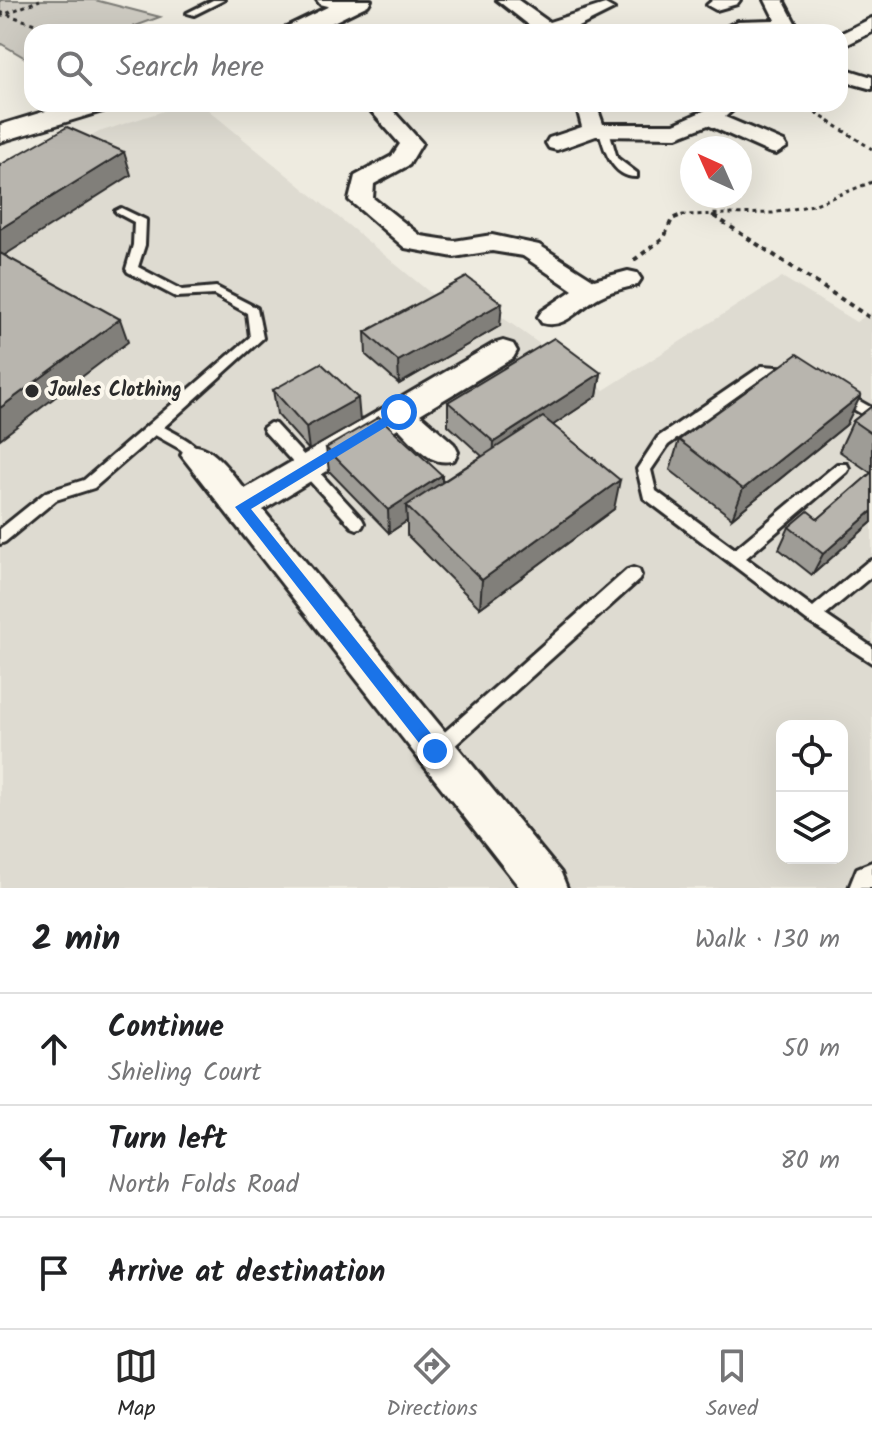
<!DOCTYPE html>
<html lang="en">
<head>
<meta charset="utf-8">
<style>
  :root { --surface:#fff; --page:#f2f2f2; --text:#202124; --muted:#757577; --line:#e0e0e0; --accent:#2b2b2b }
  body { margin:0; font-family:Kalam,sans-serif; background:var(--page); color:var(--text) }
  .controls { position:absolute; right:24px; bottom:24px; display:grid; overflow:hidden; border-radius:16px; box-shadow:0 8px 32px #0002 }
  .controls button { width:72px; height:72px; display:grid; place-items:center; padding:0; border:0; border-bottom:2px solid var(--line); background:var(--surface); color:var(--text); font:40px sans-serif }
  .compass { position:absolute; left:680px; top:136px; width:72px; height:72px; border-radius:50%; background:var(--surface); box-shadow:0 8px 32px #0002; rotate:315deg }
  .stop { position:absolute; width:24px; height:24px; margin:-18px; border:6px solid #1a73e8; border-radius:50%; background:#fff }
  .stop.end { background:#1a73e8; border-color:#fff; box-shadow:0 2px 8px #0008 }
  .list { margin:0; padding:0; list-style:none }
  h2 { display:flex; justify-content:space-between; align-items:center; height:104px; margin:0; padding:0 32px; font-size:34px }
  h2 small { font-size:26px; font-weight:400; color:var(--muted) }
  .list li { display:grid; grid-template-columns:52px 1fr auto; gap:24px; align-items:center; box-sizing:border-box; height:112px; padding:0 32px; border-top:2px solid var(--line) }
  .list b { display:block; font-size:30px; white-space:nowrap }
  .list p { margin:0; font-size:26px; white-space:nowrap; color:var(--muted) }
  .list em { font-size:26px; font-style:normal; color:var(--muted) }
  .icon { flex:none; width:44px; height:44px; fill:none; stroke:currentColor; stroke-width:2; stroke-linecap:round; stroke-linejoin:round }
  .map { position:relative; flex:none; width:872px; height:888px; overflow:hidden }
  .search { position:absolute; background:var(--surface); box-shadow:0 8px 32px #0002; left:24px; right:24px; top:24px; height:88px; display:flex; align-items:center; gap:20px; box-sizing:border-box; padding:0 28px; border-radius:24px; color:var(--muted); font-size:30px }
  .sheet { height:440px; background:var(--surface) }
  nav { display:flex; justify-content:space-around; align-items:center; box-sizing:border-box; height:112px; border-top:2px solid var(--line); background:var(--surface); font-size:22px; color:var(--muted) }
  nav a { display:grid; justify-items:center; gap:4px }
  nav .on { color:var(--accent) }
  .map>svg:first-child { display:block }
  .built { fill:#dedbd1; fill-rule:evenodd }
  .green { fill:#cecbc2; stroke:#7c7b76; stroke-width:2 }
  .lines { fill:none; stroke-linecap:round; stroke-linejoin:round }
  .service-casing { stroke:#2b2b2b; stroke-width:6 }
  .minor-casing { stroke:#2b2b2b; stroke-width:6 }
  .tertiary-casing { stroke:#2b2b2b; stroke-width:6 }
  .path-far1 { stroke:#2b2b2b; stroke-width:3; stroke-dasharray:4 4; stroke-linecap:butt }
  .path { stroke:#2b2b2b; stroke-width:4; stroke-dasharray:5 5; stroke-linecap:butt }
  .service { fill:#fbf7ec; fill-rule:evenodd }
  .minor { fill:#fbf7ec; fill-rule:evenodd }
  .tertiary { fill:#fbf7ec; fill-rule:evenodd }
  .wall { fill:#9e9c96; stroke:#2b2b2b; stroke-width:2 }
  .shaded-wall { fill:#817f7a; stroke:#2b2b2b; stroke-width:2 }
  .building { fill:#b8b5ae; stroke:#2b2b2b; stroke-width:2 }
  .route { fill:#1a73e8 }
  .poi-dot { fill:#2b2b2b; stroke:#fbf7ec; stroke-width:3 }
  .labels { text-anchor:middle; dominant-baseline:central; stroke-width:8; stroke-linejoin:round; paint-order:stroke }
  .poi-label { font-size:20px; font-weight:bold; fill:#2b2b2b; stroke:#fbf7ec; text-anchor:start }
</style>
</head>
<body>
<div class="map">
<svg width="872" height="888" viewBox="0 0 872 888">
  <rect width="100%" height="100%" fill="#eeebe0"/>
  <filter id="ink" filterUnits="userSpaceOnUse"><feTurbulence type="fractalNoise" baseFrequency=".0125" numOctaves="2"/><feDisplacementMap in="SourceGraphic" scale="16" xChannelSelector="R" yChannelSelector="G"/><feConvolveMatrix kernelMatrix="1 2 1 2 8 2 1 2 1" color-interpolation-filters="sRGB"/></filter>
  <g filter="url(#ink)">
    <!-- built -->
    <path class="built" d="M185,104h16l238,196 22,-12 143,102 178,-113 74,45 16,-10v576h-872v-699l99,-57zM782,726h60v132h-60z"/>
    <!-- green -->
    <polygon class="green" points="0,0 95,0 160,17 130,28 142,32 32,32 32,62 0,43"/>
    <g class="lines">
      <!-- service casing -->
      <g class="service-casing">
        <g id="service">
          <polygon points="213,0 224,0 194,15 187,13"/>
          <path d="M604,127l5,3 8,28 20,15v4c-25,1 -33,-28 -38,-47z"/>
          <path d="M121,208l25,12 -1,25 -7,22 44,23 34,-3 41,21 6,30 -99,89c14,8 29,14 39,28l-2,4h-10l-11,-10 -25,-14 -61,53 -38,12 -51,42 -5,2v-15l46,-37 38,-12 166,-143 -3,-24 -33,-18 -38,2 -48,-25 -2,-3 7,-24 1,-23 -17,-9 -2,-2z"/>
          <polygon points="762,366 793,368 800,373 793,378 765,376 668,445 651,470 656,491 735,549 837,464 847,464 849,468 847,472 746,558 813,607 867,562 872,560 872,576 825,615 872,647 872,663 807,621 644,498 637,469 658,437"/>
          <polygon points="840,390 872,408 872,420 835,398 833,395"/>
          <polygon points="270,423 275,424 362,519 364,523 362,527 357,529 352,527 265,432 263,428"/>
          <polygon points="633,568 639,570 641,575 639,580 442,757 436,760 430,757 427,751 430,745 627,570"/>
        </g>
      </g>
      <!-- minor casing -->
      <g class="minor-casing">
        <g id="minor">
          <polygon points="317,0 346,0 357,6 348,11 320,4"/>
          <polygon points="497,0 518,0 549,22 605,4 614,9 576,28 538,32"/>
          <polygon points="740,0 737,4 716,10 707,5 713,0"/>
          <polygon points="765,0 783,0 800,32 717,32 738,21 775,20"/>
          <polygon points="872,18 872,32 840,48 840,34"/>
          <polygon points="840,67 872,77 872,89 840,80"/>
          <path d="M365,104h22l35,39 -13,22 -35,19 -1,14 48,38 33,5 38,-6 47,10 55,35 34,-9 9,2 4,6 -4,6c-12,3 -27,6 -38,12 -19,10 -34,33 -57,26l-4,-6 4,-6 31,-21 -50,-34 -31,-5 -38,6 -49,-9 -56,-48 6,-24 37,-20 8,-12z"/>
          <polygon points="576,104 596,104 603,124 674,124 717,105 729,104 734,109 725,117 784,142 787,147 776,154 768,152 708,125 677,137 596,136 557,150 549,148 546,143 549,138 582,127"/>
          <path d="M503,341l10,3 4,7 -4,7 -93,56 34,30 4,8 -4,8c-24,8 -40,-17 -56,-32l-135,82 298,363 6,15h-47l-339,-433 4,-8c26,-8 44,25 60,42l248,-145z"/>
          <polygon points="872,862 872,888 849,888 857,868"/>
        </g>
      </g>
      <!-- tertiary casing -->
      <g class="tertiary-casing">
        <g id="tertiary">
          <polygon points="342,0 371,0 368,5 313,32 282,32 286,27"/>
          <polygon points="69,104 110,104 106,110 0,142 0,125"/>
        </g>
      </g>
      <!-- path-far1 -->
      <g class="path-far1">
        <polyline points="0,12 58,32"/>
        <polyline points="0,16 40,0"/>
        <polyline points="802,104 872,149"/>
        <polyline points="712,215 717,218"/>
        <polyline points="674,218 683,215 773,213 813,205 872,182"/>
      </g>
      <!-- path -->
      <g class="path">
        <polyline points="714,216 872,319"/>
        <polyline points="634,260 664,238 672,219 679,216"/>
      </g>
      <!-- service -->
      <use href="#service" class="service"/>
      <!-- minor -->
      <use href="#minor" class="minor"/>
      <!-- tertiary -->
      <use href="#tertiary" class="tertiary"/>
    </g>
    <!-- wall -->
    <g class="wall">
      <polygon points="500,326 399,384 366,355 365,332"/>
      <polygon points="601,373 597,396 553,425 614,509 480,608 407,535 407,521 389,533 329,471 326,448 442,475 442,482 482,456 448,425 448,402"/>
      <polygon points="273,390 360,421 309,450 277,414"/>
      <polygon points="872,406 872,522 812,575 779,549 789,527 818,519 871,473 839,451 853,421"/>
      <polygon points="846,425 732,518 670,470 679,440"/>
    </g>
    <!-- shaded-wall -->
    <g class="shaded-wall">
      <polygon points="124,152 131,175 0,258 0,229"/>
      <polygon points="502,303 500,326 399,384 398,361"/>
      <polygon points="120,319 128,342 0,439 0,408"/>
      <polygon points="601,373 597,396 493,465 494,442"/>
      <polygon points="861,395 846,425 732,518 743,489"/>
      <polygon points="358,398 360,421 309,450 306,427"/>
      <polygon points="442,475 442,498 406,506 407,521 389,533 388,510"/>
      <polygon points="620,480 614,509 480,608 482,580"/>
      <polygon points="872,511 872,522 812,575 823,554"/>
    </g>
    <!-- building -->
    <g class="building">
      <polygon points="67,127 124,152 0,229 0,165"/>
      <polygon points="0,253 120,319 0,408"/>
      <polygon points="467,277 502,303 398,361 365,332"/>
      <polygon points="554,338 601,373 494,442 448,402"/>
      <polygon points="797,354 861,395 743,489 679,440"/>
      <polygon points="321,363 358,398 306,427 273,390"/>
      <polygon points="872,406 872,434 853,421"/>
      <polygon points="379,417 442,475 388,510 326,448"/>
      <polygon points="543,417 620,480 482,580 406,506"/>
      <polygon points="872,472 872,511 823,554 789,527 808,511 818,519"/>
    </g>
  </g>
  <!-- route -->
  <polygon class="route" points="399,408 406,412 404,416 251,509 441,746 444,751 441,757 435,759 430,757 235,507"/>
  <!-- markers -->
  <circle class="poi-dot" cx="32" cy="391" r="8"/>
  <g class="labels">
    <!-- poi labels -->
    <g class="poi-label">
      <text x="48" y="391">Joules Clothing</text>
    </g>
  </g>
</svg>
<div class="controls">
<button><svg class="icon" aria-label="locate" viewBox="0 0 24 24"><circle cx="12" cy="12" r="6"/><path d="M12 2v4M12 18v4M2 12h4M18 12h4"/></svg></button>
<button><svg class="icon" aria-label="layers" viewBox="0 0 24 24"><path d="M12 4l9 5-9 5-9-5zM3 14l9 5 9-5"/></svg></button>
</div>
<svg class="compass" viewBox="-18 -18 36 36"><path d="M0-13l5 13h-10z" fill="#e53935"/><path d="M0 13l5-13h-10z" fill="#757577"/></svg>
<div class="stop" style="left:399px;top:412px"></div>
<div class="stop end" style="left:435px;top:751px"></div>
<div class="search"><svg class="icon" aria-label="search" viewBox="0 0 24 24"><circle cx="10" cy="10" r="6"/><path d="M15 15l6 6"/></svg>Search here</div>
</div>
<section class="sheet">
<h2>2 min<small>Walk · 130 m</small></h2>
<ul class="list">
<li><svg class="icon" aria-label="ahead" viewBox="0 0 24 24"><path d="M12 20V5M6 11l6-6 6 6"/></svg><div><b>Continue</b><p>Shieling Court</p></div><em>50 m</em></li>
<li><svg class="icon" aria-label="left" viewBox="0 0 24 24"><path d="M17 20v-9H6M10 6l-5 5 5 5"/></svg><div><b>Turn left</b><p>North Folds Road</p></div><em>80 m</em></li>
<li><svg class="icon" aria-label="arrive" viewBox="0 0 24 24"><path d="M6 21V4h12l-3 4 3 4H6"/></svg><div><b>Arrive at destination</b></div></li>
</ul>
</section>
<nav>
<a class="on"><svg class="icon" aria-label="map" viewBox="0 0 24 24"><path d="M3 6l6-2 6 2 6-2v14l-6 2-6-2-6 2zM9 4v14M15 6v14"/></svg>Map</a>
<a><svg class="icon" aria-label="directions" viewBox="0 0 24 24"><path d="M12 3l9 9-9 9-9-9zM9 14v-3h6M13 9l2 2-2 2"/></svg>Directions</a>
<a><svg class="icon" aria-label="saved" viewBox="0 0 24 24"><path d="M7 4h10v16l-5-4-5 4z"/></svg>Saved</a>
</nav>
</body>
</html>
